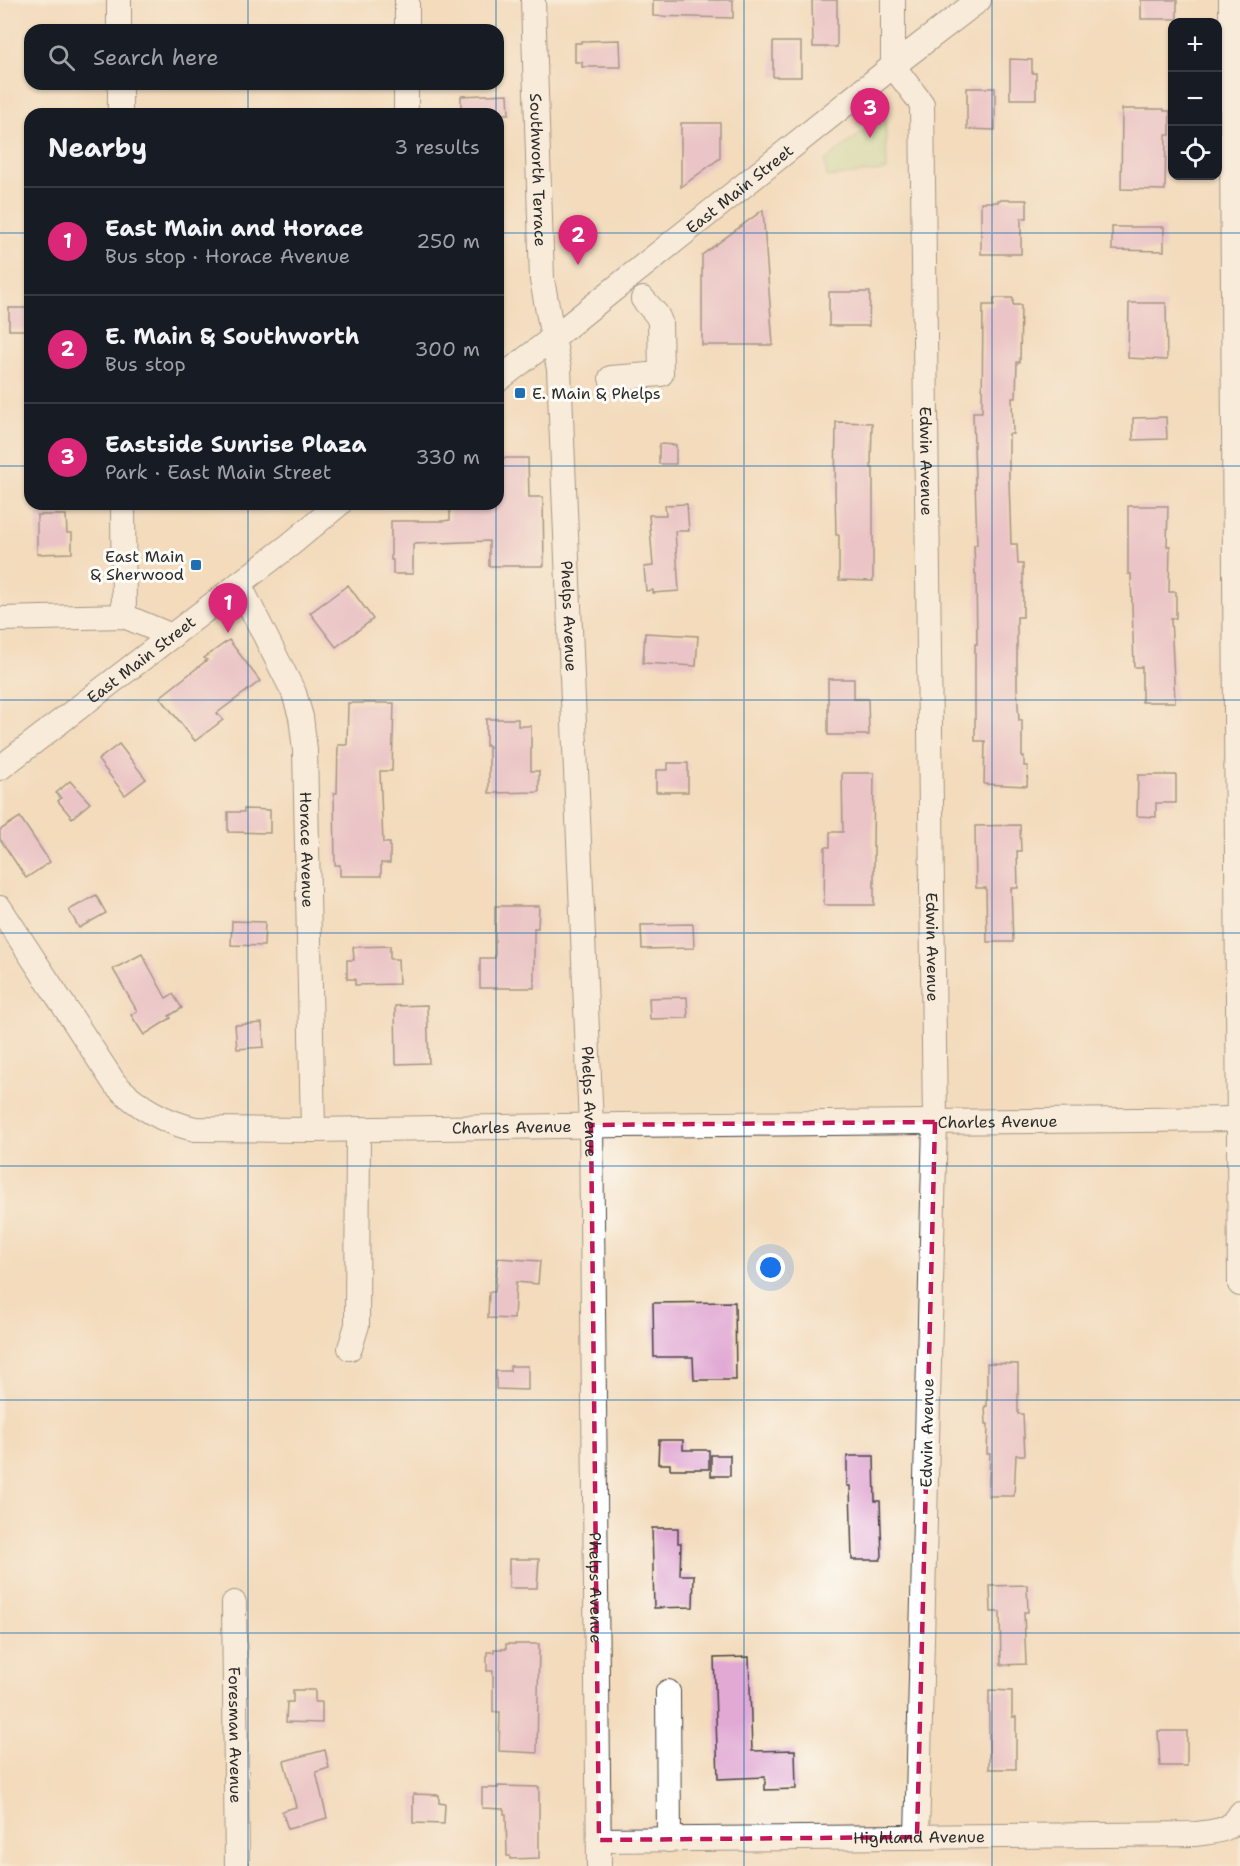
<!DOCTYPE html>
<html lang="en">
<head>
<meta charset="utf-8">
<style>
  :root { --surface:#171b24; --page:#20242c; --text:#f1f3f6; --muted:#9ea1a6; --line:#363941; --accent:#db2777 }
  body { margin:0; font-family:"Shantell Sans",sans-serif; background:var(--page); color:var(--text) }
  .controls { position:absolute; right:18px; top:18px; display:grid; overflow:hidden; border-radius:12px; box-shadow:0 2px 4px #0004 }
  .controls button { width:54px; height:54px; display:grid; place-items:center; padding:0; border:0; border-bottom:2px solid var(--line); background:var(--surface); color:var(--text); font:30px sans-serif }
  .you { position:absolute; left:771px; top:1268px; width:21px; height:21px; margin:-15px; border:4px solid #fff; border-radius:50%; background:#1a73e8; box-shadow:0 0 0 9px #1a73e833 }
  .badge { display:grid; place-items:center; width:39px; height:39px; border-radius:50%; background:var(--accent); color:#fff; font-size:20px; font-weight:700 }
  .pin { position:absolute; translate:-50% -50px; filter:drop-shadow(0 2px 3px #0008) }
  .pin::after { content:''; position:absolute; top:32px; width:21px; height:18px; background:inherit; clip-path:polygon(0 0,100% 0,50% 100%) }
  .list { margin:0; padding:0; list-style:none }
  h2 { display:flex; justify-content:space-between; align-items:center; height:78px; margin:0; padding:0 24px; font-size:26px }
  h2 small { font-size:20px; font-weight:400; color:var(--muted) }
  .list li { display:grid; grid-template-columns:39px 1fr auto; gap:18px; align-items:center; box-sizing:border-box; height:108px; padding:0 24px; border-top:2px solid var(--line) }
  .list b { display:block; font-size:22px; white-space:nowrap }
  .list p { margin:0; font-size:20px; white-space:nowrap; color:var(--muted) }
  .list em { font-size:20px; font-style:normal; color:var(--muted) }
  .icon { flex:none; width:33px; height:33px; fill:none; stroke:currentColor; stroke-width:2; stroke-linecap:round; stroke-linejoin:round }
  .map { position:relative; flex:none; width:1240px; height:1866px; overflow:hidden }
  .search { position:absolute; background:var(--surface); box-shadow:0 2px 4px #0004; left:24px; top:24px; width:480px; height:66px; display:flex; align-items:center; gap:15px; box-sizing:border-box; padding:0 21px; border-radius:18px; color:var(--muted); font-size:22px }
  .panel { position:absolute; background:var(--surface); box-shadow:0 2px 4px #0004; left:24px; top:108px; width:480px; height:402px; border-radius:18px }
  .map>svg:first-child { display:block }
  .green { fill:#a4d584; stroke:#688058; stroke-width:1.5 }
  .building { fill:#e1a9d4 }
  .lines { fill:none; stroke-linecap:round; stroke-linejoin:round }
  .minor-casing { stroke:#494541; stroke-width:26 }
  .minor { stroke:#fff; stroke-width:24 }
  .marked { fill:none; stroke:#c2185b; stroke-width:4.5; stroke-dasharray:12 8; stroke-linejoin:round }
  .grid { fill:none; stroke:#1f6fb2; stroke-width:1.5; stroke-opacity:0.55 }
  .poi-dot { fill:#1f6fb2; stroke:#fdfcf7; stroke-width:2 }
  .labels { text-anchor:middle; dominant-baseline:central; stroke-width:6; stroke-linejoin:round; paint-order:stroke }
  .street-label { font-size:16px; fill:#2b2b2b; stroke:#fdfcf7 }
  .poi-label { font-size:16px; fill:#2b2b2b; stroke:#fdfcf7; text-anchor:start }
</style>
</head>
<body>
<div class="map">
<svg width="1240" height="1866" viewBox="0 0 1240 1866">
  <rect width="100%" height="100%" fill="#fdfcf7"/>
  <filter id="ink" filterUnits="userSpaceOnUse"><feTurbulence type="fractalNoise" baseFrequency=".0167" numOctaves="2"/><feDisplacementMap in="SourceGraphic" scale="12" xChannelSelector="R" yChannelSelector="G"/><feConvolveMatrix kernelMatrix="1 2 1 2 8 2 1 2 1" color-interpolation-filters="sRGB"/></filter>
  <filter id="wash" filterUnits="userSpaceOnUse"><feTurbulence type="fractalNoise" baseFrequency=".008" numOctaves="4" result="noise"/><feDisplacementMap in="SourceGraphic" scale="24" xChannelSelector="R" yChannelSelector="G"/><feGaussianBlur stdDeviation="1.35" result="paint"/><feColorMatrix in="noise" values="0 0 0 0 0 0 0 0 0 0 0 0 0 0 0 0 0 1.4 0 .05"/><feComposite in="paint" operator="in"/></filter>
  <g filter="url(#wash)">
    <rect width="100%" height="100%" fill="#f3dbbc"/>
    <!-- green -->
    <polygon class="green" points="885,115 887,170 827,177 825,161"/>
    <g id="blocks">
      <!-- building -->
      <g class="building">
        <polygon points="653,0 733,0 733,18 653,16"/>
        <polygon points="812,0 837,0 837,47 813,47"/>
        <rect x="1141" y="0" width="36" height="19"/>
        <polygon points="620,40 621,67 582,67 582,62 575,62 575,43 581,43 581,41"/>
        <rect x="773" y="42" width="28" height="35"/>
        <polygon points="1010,59 1032,60 1032,73 1036,73 1036,99 1010,99"/>
        <polygon points="967,88 995,88 995,130 967,129"/>
        <polygon points="508,94 509,114 461,114 461,96"/>
        <polygon points="1122,109 1164,109 1164,111 1170,111 1170,135 1166,135 1165,190 1121,189"/>
        <polygon points="681,123 720,123 720,158 681,187"/>
        <polygon points="998,200 1027,200 1027,218 1021,218 1021,254 981,254 981,202 998,202"/>
        <polygon points="763,210 773,345 702,345 702,255"/>
        <polygon points="1112,227 1164,227 1164,251 1112,250"/>
        <polygon points="829,292 870,292 869,326 829,326"/>
        <polygon points="994,298 1013,298 1013,305 1021,305 1020,362 1017,362 1016,398 1012,398 1013,434 1009,434 1009,480 1011,544 1017,544 1018,564 1023,564 1023,617 1017,617 1017,689 1019,720 1022,720 1022,757 1024,757 1024,766 1028,766 1027,786 984,784 985,741 975,741 975,644 977,644 976,574 975,574 974,545 977,545 973,412 982,412 983,305 994,305"/>
        <polygon points="1129,303 1166,303 1167,360 1128,358"/>
        <rect x="9" y="308" width="21" height="22"/>
        <polygon points="1166,417 1167,439 1133,440 1133,418"/>
        <polygon points="836,422 872,423 871,468 873,468 873,581 839,580 839,535 836,535 835,490"/>
        <polygon points="659,444 676,445 676,464 659,464"/>
        <polygon points="498,458 528,458 529,497 543,497 544,566 489,566 489,541 413,544 413,574 393,574 393,560 391,560 391,521 443,521 450,520 450,504 498,504"/>
        <polygon points="687,504 689,531 675,531 679,591 653,593 653,590 646,591 644,567 653,566 649,515 666,515 665,505"/>
        <polygon points="1128,506 1168,506 1167,546 1170,546 1169,592 1176,592 1176,618 1171,618 1175,702 1142,702 1142,667 1134,667 1131,574 1128,574"/>
        <polygon points="37,515 66,515 67,533 72,533 72,553 37,554"/>
        <polygon points="348,585 373,619 336,647 310,613"/>
        <polygon points="645,633 698,636 696,666 643,663"/>
        <polygon points="229,640 260,681 217,713 223,720 195,741 160,697 207,660 204,658"/>
        <polygon points="828,679 854,679 854,699 868,699 869,735 828,735"/>
        <polygon points="348,703 394,703 392,771 380,771 383,843 390,843 390,863 381,863 381,876 340,876 340,865 335,865 334,793 337,793 338,745 347,745"/>
        <polygon points="486,719 518,719 518,726 531,726 531,771 539,771 539,792 489,793 489,746 486,746"/>
        <polygon points="119,744 146,779 125,795 98,760"/>
        <polygon points="668,763 688,763 688,792 656,792 656,770 668,770"/>
        <polygon points="842,773 874,773 873,847 874,847 874,905 824,905 825,847 830,847 830,832 843,832"/>
        <polygon points="1138,775 1176,775 1176,803 1156,803 1156,817 1137,816"/>
        <polygon points="70,781 90,803 72,818 58,801 61,798 56,793"/>
        <polygon points="244,809 270,810 270,833 228,832 228,812 244,812"/>
        <polygon points="20,817 50,862 26,878 0,839 0,830"/>
        <polygon points="1020,825 1021,851 1017,851 1018,888 1011,888 1013,942 987,942 986,888 976,888 975,826"/>
        <polygon points="96,895 106,913 79,928 69,910"/>
        <polygon points="495,906 539,906 538,928 534,928 534,988 480,988 480,958 495,958"/>
        <polygon points="232,921 265,922 264,946 231,945"/>
        <polygon points="693,924 694,948 642,949 641,925"/>
        <polygon points="390,946 390,959 398,959 399,984 355,985 355,979 347,979 347,960 354,960 353,947"/>
        <polygon points="142,954 166,998 173,994 182,1008 169,1016 171,1018 144,1035 131,1015 137,1011 113,969"/>
        <polygon points="687,997 688,1018 650,1019 649,998"/>
        <polygon points="427,1005 429,1063 396,1064 395,1006"/>
        <polygon points="262,1023 264,1047 237,1049 235,1025"/>
        <polygon points="498,1258 540,1261 538,1284 516,1282 514,1319 488,1318 489,1292 495,1292"/>
        <polygon points="735,1302 736,1380 694,1380 693,1357 654,1357 653,1303"/>
        <polygon points="987,1363 1018,1364 1018,1414 1023,1414 1025,1455 1016,1455 1014,1496 988,1496 990,1454 987,1454 988,1424 986,1424 985,1406 987,1406"/>
        <polygon points="510,1366 528,1366 528,1390 496,1389 496,1371 510,1371"/>
        <polygon points="659,1440 683,1440 683,1450 709,1450 709,1469 670,1469 670,1464 658,1464"/>
        <rect x="711" y="1455" width="19" height="21"/>
        <polygon points="847,1456 874,1456 875,1501 880,1501 882,1556 880,1560 852,1560 850,1486 847,1486"/>
        <polygon points="652,1528 678,1528 678,1543 681,1543 680,1575 694,1575 693,1607 654,1608"/>
        <polygon points="509,1559 539,1559 537,1588 509,1588"/>
        <polygon points="1027,1585 1028,1612 1024,1612 1026,1664 1001,1665 1000,1612 991,1612 990,1586"/>
        <polygon points="506,1644 539,1644 537,1753 499,1751 500,1712 493,1712 493,1671 487,1671 487,1652 494,1652 494,1649 506,1649"/>
        <polygon points="749,1657 752,1751 795,1750 796,1789 765,1790 765,1777 718,1779 714,1658"/>
        <polygon points="293,1690 315,1690 315,1702 322,1702 322,1723 286,1722 287,1702 293,1702"/>
        <polygon points="989,1690 1012,1691 1012,1717 1016,1717 1016,1769 989,1769"/>
        <polygon points="1158,1731 1187,1731 1187,1766 1160,1766"/>
        <polygon points="325,1750 329,1768 316,1772 327,1818 288,1829 282,1811 296,1807 284,1761"/>
        <polygon points="498,1786 539,1787 539,1858 510,1859 510,1856 507,1856 506,1814 504,1814 504,1809 482,1808 482,1788 498,1788"/>
        <polygon points="413,1794 439,1795 439,1803 445,1804 444,1824 413,1823"/>
      </g>
    </g>
  </g>
  <g filter="url(#ink)">
    <use href="#blocks" fill-opacity="0" stroke="#494541" stroke-width="1.5"/>
    <g class="lines">
      <!-- minor casing -->
      <g class="minor-casing">
        <g id="minor">
          <polyline points="119,0 119,30"/>
          <path id="s1" d="M533,0l9,280 17,89 32,756 8,741"/>
          <path id="s2" d="M893,0v66l29,38 13,1018 -18,715"/>
          <polyline points="1231,0 1240,1284"/>
          <polyline points="407,30 407,0"/>
          <polyline points="120,84 120,114"/>
          <polyline points="406,114 406,84"/>
          <polyline points="611,378 661,374 660,322 657,315 643,299"/>
          <path id="s3" d="M498,380l55,-42 340,-272 86,-66"/>
          <polyline points="123,504 124,616"/>
          <path id="s4" d="M239,584l55,109 7,24 4,33 8,380"/>
          <polyline points="0,619 124,616 172,636"/>
          <path id="s5" d="M0,768l291,-224 48,-40"/>
          <path id="s6" d="M0,908l115,176c23,23 48,38 80,45l118,1 308,-5 619,-6"/>
          <polyline points="350,1348 357,1325 358,1129"/>
          <path id="s7" d="M234,1603l3,263"/>
          <polyline points="668,1692 669,1840"/>
          <path id="s8" d="M599,1840l597,-6c19,-3 34,-2 44,-20"/>
        </g>
      </g>
      <!-- minor -->
      <use href="#minor" class="minor"/>
    </g>
  </g>
  <!-- marked area -->
  <path d="M0 0H1240V1866H0ZM935,1122l-18,715 -318,3 -8,-715z" fill="#f3dbbc" fill-opacity=".55" fill-rule="evenodd"/>
  <path class="marked" d="M935,1122l-18,715 -318,3 -8,-715z"/>
  <!-- grid -->
  <path class="grid" d="M248,0v30M496,0v30M744,0v1866M992,0v1866M248,84v30M496,84v30M0,233h30M498,233h742M0,466h30M498,466h742M248,504v1362M496,504v1362M0,700h1240M0,933h1240M0,1166h1240M0,1400h1240M0,1633h1240"/>
  <!-- markers -->
  <g class="poi-dot">
    <rect x="514" y="387" width="12" height="12" rx="3"/>
    <rect x="190" y="559" width="12" height="12" rx="3"/>
  </g>
  <g class="labels">
    <!-- street labels -->
    <g class="street-label">
      <text stroke="none"><textPath href="#s1" startOffset="170">Southworth Terrace</textPath></text>
      <text stroke="none"><textPath href="#s3" startOffset="308">East Main Street</textPath></text>
      <text stroke="none"><textPath href="#s2" startOffset="471">Edwin Avenue</textPath></text>
      <text stroke="none"><textPath href="#s1" startOffset="618">Phelps Avenue</textPath></text>
      <text stroke="none"><textPath href="#s5" startOffset="178">East Main Street</textPath></text>
      <text stroke="none"><textPath href="#s4" startOffset="280">Horace Avenue</textPath></text>
      <text stroke="none"><textPath href="#s2" startOffset="957">Edwin Avenue</textPath></text>
      <text stroke="none"><textPath href="#s1" startOffset="1104">Phelps Avenue</textPath></text>
      <text stroke="none"><textPath href="#s6" startOffset="1106">Charles Avenue</textPath></text>
      <text stroke="none"><textPath href="#s6" startOffset="620">Charles Avenue</textPath></text>
      <text transform="translate(927 1433) rotate(-89)">Edwin Avenue</text>
      <text stroke="none"><textPath href="#s1" startOffset="1590">Phelps Avenue</textPath></text>
      <text stroke="none"><textPath href="#s7" startOffset="132">Foresman Avenue</textPath></text>
      <text stroke="none"><textPath href="#s8" startOffset="320">Highland Avenue</textPath></text>
    </g>
    <!-- poi labels -->
    <g class="poi-label">
      <text x="532" y="393">E. Main &amp; Phelps</text>
      <text x="184" y="556" text-anchor="end">East Main<tspan x="184" dy="18">&amp; Sherwood</tspan></text>
    </g>
  </g>
</svg>
<div class="controls">
<button>+</button>
<button>−</button>
<button><svg class="icon" aria-label="locate" viewBox="0 0 24 24"><circle cx="12" cy="12" r="6"/><path d="M12 2v4M12 18v4M2 12h4M18 12h4"/></svg></button>
</div>
<div class="you"></div>
<div class="pin badge" style="left:228px;top:633px">1</div>
<div class="pin badge" style="left:578px;top:265px">2</div>
<div class="pin badge" style="left:870px;top:138px">3</div>
<div class="search"><svg class="icon" aria-label="search" viewBox="0 0 24 24"><circle cx="10" cy="10" r="6"/><path d="M15 15l6 6"/></svg>Search here</div>
<section class="panel">
<h2>Nearby<small>3 results</small></h2>
<ul class="list">
<li><span class="badge">1</span><div><b>East Main and Horace</b><p>Bus stop · Horace Avenue</p></div><em>250 m</em></li>
<li><span class="badge">2</span><div><b>E. Main &amp; Southworth</b><p>Bus stop</p></div><em>300 m</em></li>
<li><span class="badge">3</span><div><b>Eastside Sunrise Plaza</b><p>Park · East Main Street</p></div><em>330 m</em></li>
</ul>
</section>
</div>
</body>
</html>
